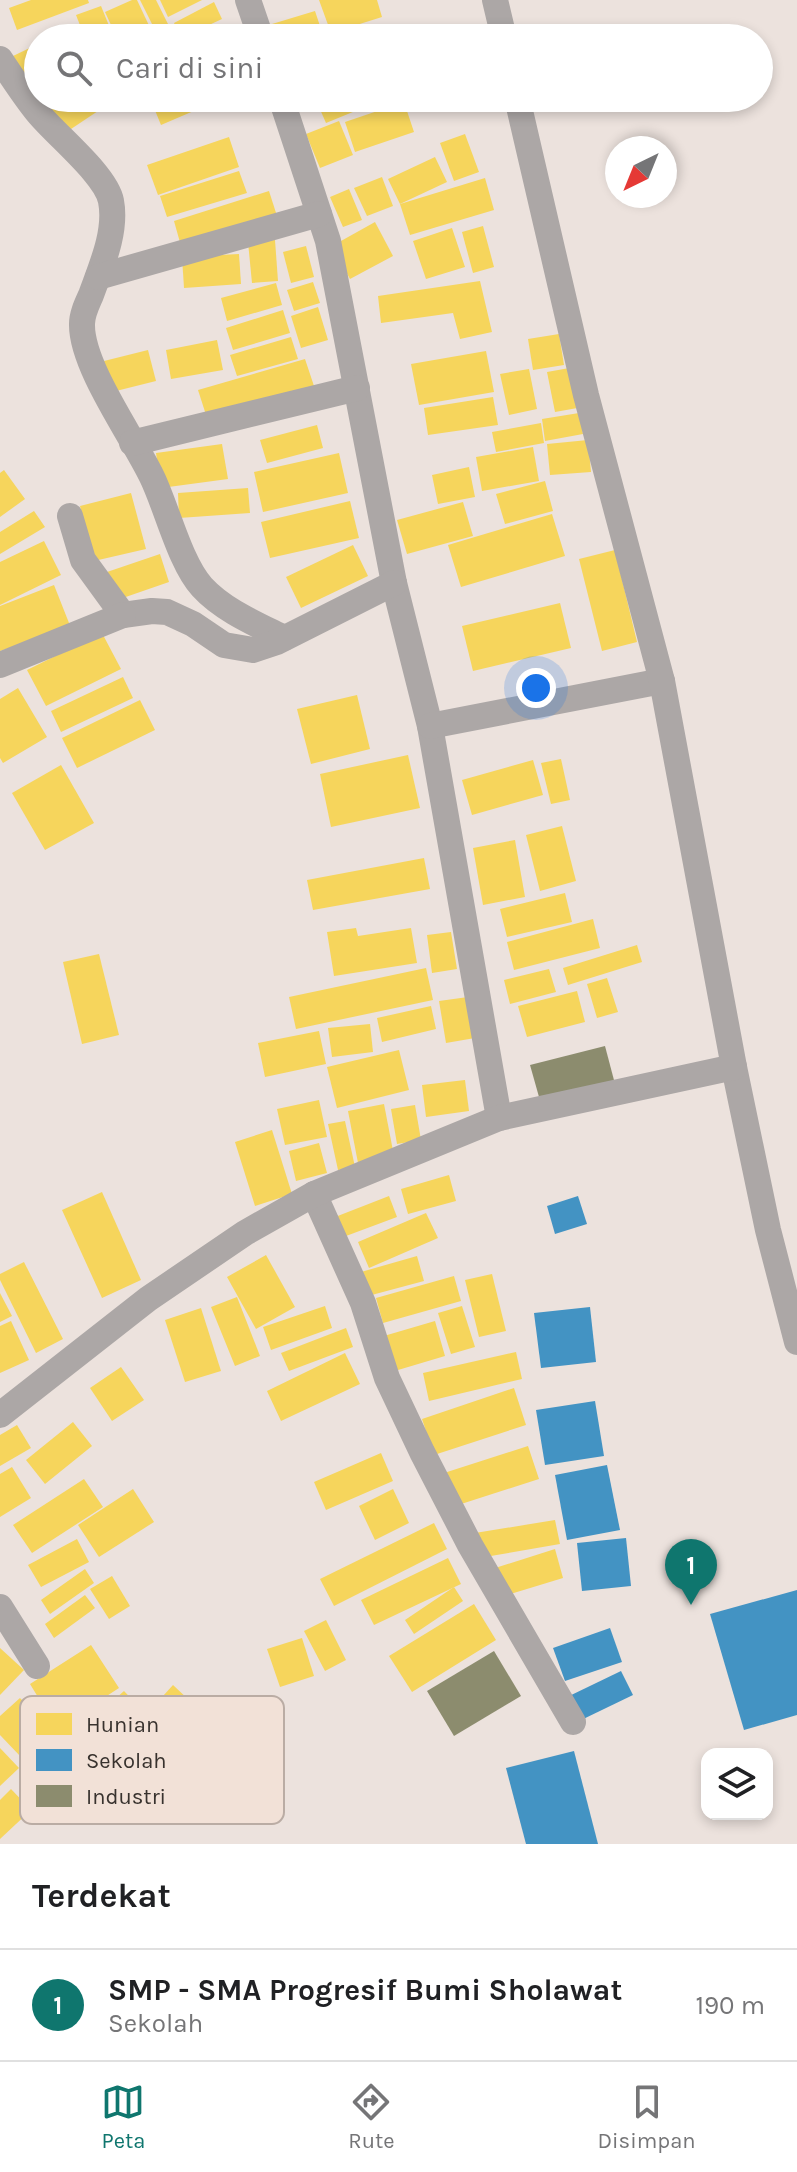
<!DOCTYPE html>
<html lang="id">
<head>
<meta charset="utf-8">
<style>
  :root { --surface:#fff; --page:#f6f6f6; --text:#202124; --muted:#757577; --line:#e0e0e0; --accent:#0f766e }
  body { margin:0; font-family:Karla,sans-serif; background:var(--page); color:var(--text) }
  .controls { position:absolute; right:24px; bottom:24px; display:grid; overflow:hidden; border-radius:16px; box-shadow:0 4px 12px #0003 }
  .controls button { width:72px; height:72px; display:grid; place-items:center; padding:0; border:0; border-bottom:2px solid var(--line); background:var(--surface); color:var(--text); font:40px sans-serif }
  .compass { position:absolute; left:605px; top:136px; width:72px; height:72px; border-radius:50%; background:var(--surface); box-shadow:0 4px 12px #0003; rotate:223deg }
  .you { position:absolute; left:536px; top:688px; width:28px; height:28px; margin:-20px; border:6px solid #fff; border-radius:50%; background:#1a73e8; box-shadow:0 0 0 12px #1a73e833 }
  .badge { display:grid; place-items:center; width:52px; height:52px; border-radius:50%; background:var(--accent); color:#fff; font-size:26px; font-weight:700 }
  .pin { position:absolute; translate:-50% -66px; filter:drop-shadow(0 2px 4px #0008) }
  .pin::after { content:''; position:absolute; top:42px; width:28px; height:24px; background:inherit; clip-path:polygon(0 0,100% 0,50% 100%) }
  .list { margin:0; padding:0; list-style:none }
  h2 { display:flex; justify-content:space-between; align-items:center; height:104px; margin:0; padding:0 32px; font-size:34px }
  h2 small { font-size:26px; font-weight:400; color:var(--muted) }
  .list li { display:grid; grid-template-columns:52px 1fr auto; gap:24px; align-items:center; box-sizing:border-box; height:112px; padding:0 32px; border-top:2px solid var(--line) }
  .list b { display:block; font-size:30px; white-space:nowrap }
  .list p { margin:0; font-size:26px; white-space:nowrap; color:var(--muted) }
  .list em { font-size:26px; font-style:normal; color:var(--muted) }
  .icon { flex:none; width:44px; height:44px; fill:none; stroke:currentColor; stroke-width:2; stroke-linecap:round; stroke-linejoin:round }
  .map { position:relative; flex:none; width:797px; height:1844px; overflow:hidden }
  .search { position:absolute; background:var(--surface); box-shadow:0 4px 12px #0003; left:24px; right:24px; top:24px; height:88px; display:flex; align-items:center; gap:20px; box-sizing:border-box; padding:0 28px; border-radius:44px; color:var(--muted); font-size:30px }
  .sheet { height:216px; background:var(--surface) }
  nav { display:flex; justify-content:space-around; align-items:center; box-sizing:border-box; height:112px; border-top:2px solid var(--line); background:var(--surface); font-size:22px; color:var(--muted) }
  nav a { display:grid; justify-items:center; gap:4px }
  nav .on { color:var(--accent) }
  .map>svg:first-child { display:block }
  .homes { fill:#f6d55c }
  .schools { fill:#4393c3 }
  .industry { fill:#8c8c6e }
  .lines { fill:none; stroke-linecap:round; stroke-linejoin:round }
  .minor { stroke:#aca7a6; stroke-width:26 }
  .key { fill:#f2e1d7; stroke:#baaca4; stroke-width:2 }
  .key-label { font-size:22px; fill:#38322e }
</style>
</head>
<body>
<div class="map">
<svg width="797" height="1844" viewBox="0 0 797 1844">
  <rect width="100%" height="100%" fill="#ece2dd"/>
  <!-- homes -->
  <g class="homes">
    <polygon points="31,0 88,0 89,3 17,30 9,8"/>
    <polygon points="132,0 137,0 153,34 144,38 117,38 105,12"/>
    <polygon points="140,0 156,0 170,28 157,34"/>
    <polygon points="160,0 202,0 168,17"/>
    <polygon points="319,0 377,0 382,17 331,33"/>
    <polygon points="214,2 222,19 181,38 174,23"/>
    <polygon points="101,6 114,38 85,38 76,15"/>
    <polygon points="315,11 324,38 276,38 272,24"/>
    <polygon points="374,26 379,38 345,38"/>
    <polygon points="38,44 38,89 31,93 13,56"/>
    <polygon points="53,98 89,98 98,111 65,133 45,104"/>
    <polygon points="99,98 126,98 107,110"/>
    <polygon points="150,98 224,98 161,125"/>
    <polygon points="315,98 387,98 326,123"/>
    <polygon points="404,102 414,132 355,152 345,122"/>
    <polygon points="339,121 353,155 320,168 306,134"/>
    <polygon points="465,134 479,172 454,181 440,143"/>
    <polygon points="229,137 239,167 158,195 147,165"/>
    <polygon points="435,157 447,182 400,204 388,179"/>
    <polygon points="239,171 247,193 167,217 160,196"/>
    <polygon points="382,177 393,206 367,216 354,188"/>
    <polygon points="485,178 494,210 410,235 400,204"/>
    <polygon points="349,189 362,220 343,227 330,197"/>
    <polygon points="269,191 277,216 181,246 174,221"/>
    <polygon points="375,222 393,256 350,279 332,246"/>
    <polygon points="483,226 494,267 473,273 462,232"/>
    <polygon points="452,228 465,267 426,279 413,241"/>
    <polygon points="275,240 278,281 252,283 248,242"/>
    <polygon points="306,246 314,277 291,283 283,252"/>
    <polygon points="239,254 241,284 184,288 182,257"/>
    <polygon points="480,281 492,332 460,339 453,313 381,323 378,296"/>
    <polygon points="313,282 320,303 294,311 287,290"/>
    <polygon points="276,283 282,305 227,321 221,298"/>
    <polygon points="318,307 328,340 301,348 291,316"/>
    <polygon points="283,310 290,333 233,350 226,328"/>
    <polygon points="559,334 564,365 533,370 528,339"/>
    <polygon points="291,337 298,359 237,376 230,355"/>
    <polygon points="217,340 223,370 171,379 166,350"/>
    <polygon points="148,350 156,381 108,393 100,362"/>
    <polygon points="486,351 494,392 419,405 411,364"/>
    <polygon points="305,359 314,386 207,418 198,390"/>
    <polygon points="575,367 583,407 555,412 547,372"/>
    <polygon points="529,369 537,409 509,415 500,374"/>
    <polygon points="493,397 498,425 428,435 424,408"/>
    <polygon points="579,413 583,434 545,441 542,419"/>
    <polygon points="541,423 544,443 496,452 492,432"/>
    <polygon points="317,425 323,448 267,463 260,440"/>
    <polygon points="588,440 591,472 550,475 547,444"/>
    <polygon points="222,444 228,479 161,488 156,453"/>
    <polygon points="533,447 539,481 482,491 476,457"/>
    <polygon points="339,453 348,493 263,512 254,472"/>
    <polygon points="469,467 475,497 438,504 432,475"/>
    <polygon points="4,470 25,499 0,517 0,473"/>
    <polygon points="545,481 553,511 505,524 496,494"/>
    <polygon points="248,488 250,513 179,518 178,493"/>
    <polygon points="131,493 146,549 94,561 80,506"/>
    <polygon points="350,501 359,538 270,558 261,522"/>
    <polygon points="463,502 473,536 407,554 397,520"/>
    <polygon points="34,511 45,527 0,554 0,532"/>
    <polygon points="552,514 565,556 461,587 448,545"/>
    <polygon points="44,541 61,575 0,605 0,562"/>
    <polygon points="353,545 368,576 301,608 286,577"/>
    <polygon points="615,550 637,642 602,651 579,559"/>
    <polygon points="160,554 169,582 117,600 107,572"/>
    <polygon points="54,585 71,628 0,651 0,606"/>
    <polygon points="560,603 571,648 473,671 462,626"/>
    <polygon points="102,633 121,669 46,706 27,670"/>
    <polygon points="123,677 133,698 61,732 51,711"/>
    <polygon points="18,688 47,737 3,763 0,758 0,699"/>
    <polygon points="357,695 370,749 311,764 297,709"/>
    <polygon points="140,700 155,730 77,768 62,738"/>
    <polygon points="408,755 420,808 331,827 320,774"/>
    <polygon points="561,759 570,800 551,804 541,763"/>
    <polygon points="533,760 543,795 472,815 462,780"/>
    <polygon points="61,765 94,823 45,850 12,793"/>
    <polygon points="562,826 576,881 540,891 526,835"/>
    <polygon points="515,840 525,897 483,905 473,848"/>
    <polygon points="424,858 430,889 313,910 307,880"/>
    <polygon points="565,893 572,922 507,937 500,909"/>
    <polygon points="593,919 600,948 514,970 507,942"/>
    <polygon points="356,928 358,936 411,928 417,963 334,976 327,932"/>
    <polygon points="451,932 457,969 432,973 427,935"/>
    <polygon points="637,945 642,962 568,985 563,968"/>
    <polygon points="99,954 119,1035 82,1044 63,962"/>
    <polygon points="426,968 433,1000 296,1029 289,997"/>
    <polygon points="549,969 556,992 510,1004 504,980"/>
    <polygon points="607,978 618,1012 597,1018 587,984"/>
    <polygon points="577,991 585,1022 527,1037 518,1006"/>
    <polygon points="468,997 475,1038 446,1043 439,1001"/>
    <polygon points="431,1006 436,1029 382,1042 377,1018"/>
    <polygon points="370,1024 373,1052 332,1057 328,1028"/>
    <polygon points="319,1031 326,1064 265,1077 258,1043"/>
    <polygon points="399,1050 409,1090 337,1108 327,1067"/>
    <polygon points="465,1080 469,1111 426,1117 422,1085"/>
    <polygon points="319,1100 327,1137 285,1145 277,1109"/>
    <polygon points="384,1104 394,1156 358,1163 348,1111"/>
    <polygon points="415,1105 421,1140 397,1144 391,1109"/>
    <polygon points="345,1121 355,1167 338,1170 328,1124"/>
    <polygon points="272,1130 292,1194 255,1206 235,1142"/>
    <polygon points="319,1143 327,1173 296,1181 289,1151"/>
    <polygon points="449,1175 456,1201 408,1214 401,1189"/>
    <polygon points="102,1192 141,1280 102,1298 62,1210"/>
    <polygon points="389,1196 397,1217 338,1239 330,1219"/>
    <polygon points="426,1213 438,1238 369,1268 358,1242"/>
    <polygon points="266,1255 295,1307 256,1329 227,1277"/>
    <polygon points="417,1256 424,1281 368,1296 361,1272"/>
    <polygon points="24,1262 63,1339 36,1353 0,1280 0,1274"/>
    <polygon points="492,1274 506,1331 479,1337 465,1280"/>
    <polygon points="454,1276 461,1301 383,1323 376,1298"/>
    <polygon points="0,1293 12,1316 0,1322"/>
    <polygon points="237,1297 260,1356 235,1366 211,1307"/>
    <polygon points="325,1306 332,1328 271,1350 263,1327"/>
    <polygon points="462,1306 475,1347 451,1354 438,1313"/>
    <polygon points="201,1308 221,1371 185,1382 165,1320"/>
    <polygon points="11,1321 29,1360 0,1373 0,1326"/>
    <polygon points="435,1321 445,1356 388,1373 377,1338"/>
    <polygon points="346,1328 353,1347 289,1371 281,1353"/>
    <polygon points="516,1352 522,1379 429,1401 423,1373"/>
    <polygon points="345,1353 360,1384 281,1421 267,1391"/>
    <polygon points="121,1367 144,1400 112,1421 90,1388"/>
    <polygon points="514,1388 526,1425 434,1455 422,1419"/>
    <polygon points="73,1422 92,1446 45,1484 26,1460"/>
    <polygon points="17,1425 31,1448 0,1466 0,1435"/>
    <polygon points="528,1446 539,1479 455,1506 444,1473"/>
    <polygon points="381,1453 393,1481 326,1510 314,1482"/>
    <polygon points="12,1467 31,1498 0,1517 0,1474"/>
    <polygon points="84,1479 103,1507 32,1553 13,1525"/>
    <polygon points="133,1489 154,1522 99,1557 78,1525"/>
    <polygon points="393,1489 409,1523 375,1540 359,1506"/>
    <polygon points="555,1520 560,1544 479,1558 475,1533"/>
    <polygon points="434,1523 447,1549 334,1606 320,1579"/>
    <polygon points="77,1539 89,1562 41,1587 28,1565"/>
    <polygon points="555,1549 563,1578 501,1597 492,1569"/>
    <polygon points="448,1558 461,1584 374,1625 361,1600"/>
    <polygon points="85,1569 94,1583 50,1614 41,1600"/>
    <polygon points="112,1576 130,1606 109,1619 90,1589"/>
    <polygon points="454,1587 463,1601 414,1634 405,1620"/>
    <polygon points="85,1595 95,1608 54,1638 45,1624"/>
    <polygon points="474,1604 496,1640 412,1692 389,1656"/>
    <polygon points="326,1620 346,1660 325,1671 304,1631"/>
    <polygon points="302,1638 314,1676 280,1687 267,1649"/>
    <polygon points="91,1645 119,1688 62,1725 48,1705 44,1707 30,1684"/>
    <polygon points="0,1648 24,1670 0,1695"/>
    <polygon points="173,1685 190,1701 141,1755 124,1739"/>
    <polygon points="124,1691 143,1711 123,1730 104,1709"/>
    <polygon points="20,1698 50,1729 21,1757 0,1735 0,1716"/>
    <polygon points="0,1748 19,1768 0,1786"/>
    <polygon points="11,1789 31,1810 0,1839 0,1800"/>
  </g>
  <!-- schools -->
  <g class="schools">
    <polygon points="578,1196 587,1224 555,1234 547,1206"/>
    <polygon points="590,1307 596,1362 541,1368 534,1313"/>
    <polygon points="595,1401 604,1456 545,1465 536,1410"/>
    <polygon points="607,1465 620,1530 567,1540 555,1475"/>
    <polygon points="626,1538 631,1586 582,1591 577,1543"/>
    <polygon points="797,1590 797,1715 744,1730 710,1614"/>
    <polygon points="610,1628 622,1662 565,1681 553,1648"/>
    <polygon points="621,1671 633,1695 575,1723 563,1699"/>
    <polygon points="574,1751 598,1844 526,1844 506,1768"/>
  </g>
  <!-- industry -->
  <g class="industry">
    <polygon points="605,1046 615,1084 541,1104 530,1065"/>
    <polygon points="494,1651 521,1696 454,1736 427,1691"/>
  </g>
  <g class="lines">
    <!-- minor -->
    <g class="minor">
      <polyline points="248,0 261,38"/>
      <polyline points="495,0 504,38"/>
      <path d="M0,59c12,18 24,37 38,54 19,23 68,62 73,88 6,31 -10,66 -20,94 -4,9 -9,19 -9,29 -1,42 51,113 70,153 15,31 28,86 50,110 21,23 54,37 82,51"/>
      <polyline points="281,98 328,241 394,583 430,726 499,1118"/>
      <polyline points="98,277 319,214"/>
      <polyline points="132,443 357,388"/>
      <polyline points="70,516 83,560 123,615 152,611 167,612 193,624 224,645 253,650 277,642 394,583"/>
      <polyline points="0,665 123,615"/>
      <polyline points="430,726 662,681"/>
      <polyline points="734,1067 768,1230 797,1342"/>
      <polyline points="314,1194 363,1303 387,1378 422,1452 470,1545 573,1722"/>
      <polyline points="0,1415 148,1299 245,1233 314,1194 499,1118 734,1067 662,681 586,395 517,98"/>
      <polyline points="0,1607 37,1666"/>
    </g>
  </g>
  <!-- legend -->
  <rect x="20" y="1696" width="264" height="128" rx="12" class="key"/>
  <rect x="36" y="1713" width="36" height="22" fill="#f6d55c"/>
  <rect x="36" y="1749" width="36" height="22" fill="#4393c3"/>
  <rect x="36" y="1785" width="36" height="22" fill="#8c8c6e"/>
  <g class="key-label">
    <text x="86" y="1732">Hunian</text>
    <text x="86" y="1768">Sekolah</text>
    <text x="86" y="1804">Industri</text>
  </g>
</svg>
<div class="controls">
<button><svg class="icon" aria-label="layers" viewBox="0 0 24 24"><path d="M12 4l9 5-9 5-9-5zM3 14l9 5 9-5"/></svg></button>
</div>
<svg class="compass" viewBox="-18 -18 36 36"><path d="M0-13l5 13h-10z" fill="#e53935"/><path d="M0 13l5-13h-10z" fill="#757577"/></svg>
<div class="you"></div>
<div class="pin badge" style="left:691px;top:1605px">1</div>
<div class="search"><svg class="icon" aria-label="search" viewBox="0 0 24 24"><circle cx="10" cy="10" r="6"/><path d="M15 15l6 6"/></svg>Cari di sini</div>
</div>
<section class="sheet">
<h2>Terdekat<small></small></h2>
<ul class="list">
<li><span class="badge">1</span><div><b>SMP - SMA Progresif Bumi Sholawat</b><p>Sekolah</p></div><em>190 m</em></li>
</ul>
</section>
<nav>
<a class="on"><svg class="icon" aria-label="map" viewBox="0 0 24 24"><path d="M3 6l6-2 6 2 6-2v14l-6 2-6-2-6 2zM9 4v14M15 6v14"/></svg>Peta</a>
<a><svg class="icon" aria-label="directions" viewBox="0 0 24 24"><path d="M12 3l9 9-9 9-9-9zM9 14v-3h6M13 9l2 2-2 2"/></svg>Rute</a>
<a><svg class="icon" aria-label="saved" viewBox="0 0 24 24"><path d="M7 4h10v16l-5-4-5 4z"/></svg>Disimpan</a>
</nav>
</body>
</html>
